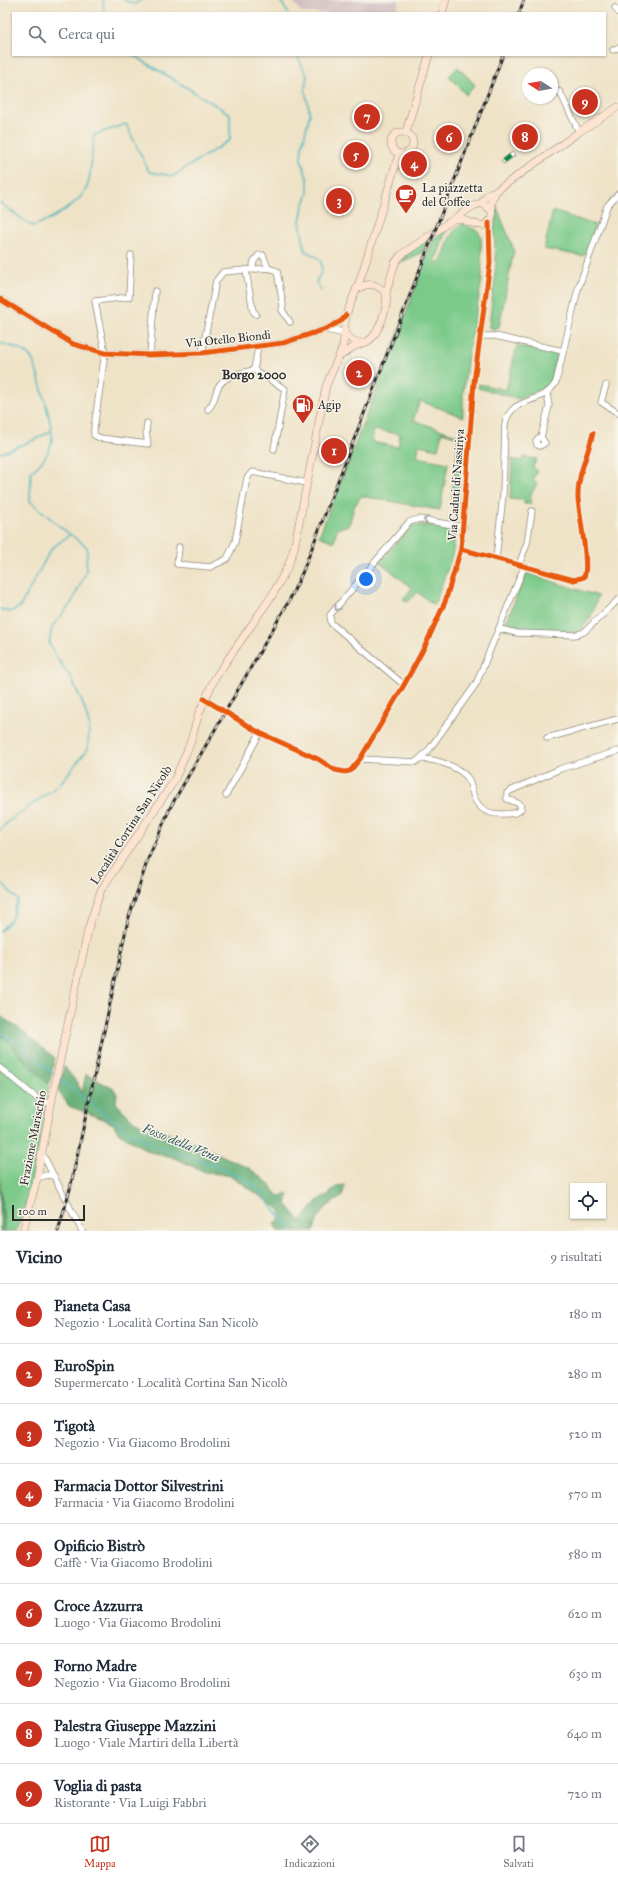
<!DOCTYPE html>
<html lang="it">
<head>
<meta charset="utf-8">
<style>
  :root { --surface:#fff; --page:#f6f6f7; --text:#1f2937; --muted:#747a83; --line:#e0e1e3; --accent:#c8321e }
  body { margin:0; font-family:"IM FELL Great Primer",serif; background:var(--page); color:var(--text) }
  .controls { position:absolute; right:12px; bottom:12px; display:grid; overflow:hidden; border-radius:0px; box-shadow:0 1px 3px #0004 }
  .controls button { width:36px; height:36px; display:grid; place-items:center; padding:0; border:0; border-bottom:1px solid var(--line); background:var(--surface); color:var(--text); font:20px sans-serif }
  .compass { position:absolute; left:522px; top:68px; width:36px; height:36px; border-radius:50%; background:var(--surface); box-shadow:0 1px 3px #0004; rotate:281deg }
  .scale { position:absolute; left:12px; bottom:10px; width:73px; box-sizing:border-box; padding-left:4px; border:2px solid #2b2b2b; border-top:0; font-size:11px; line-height:14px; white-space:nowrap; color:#2b2b2b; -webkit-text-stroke:3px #f7f3e8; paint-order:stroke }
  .you { position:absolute; left:366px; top:579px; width:14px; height:14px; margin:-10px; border:3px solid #fff; border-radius:50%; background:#1a73e8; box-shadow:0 0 0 6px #1a73e833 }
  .badge { display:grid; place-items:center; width:26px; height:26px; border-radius:50%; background:var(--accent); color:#fff; font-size:13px; font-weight:700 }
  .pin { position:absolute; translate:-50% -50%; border:2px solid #fff; box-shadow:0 1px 4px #0006 }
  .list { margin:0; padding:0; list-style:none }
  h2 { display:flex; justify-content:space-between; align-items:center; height:52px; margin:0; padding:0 16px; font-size:17px }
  h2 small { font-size:13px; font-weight:400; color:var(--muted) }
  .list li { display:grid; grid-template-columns:26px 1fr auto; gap:12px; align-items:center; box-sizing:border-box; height:60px; padding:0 16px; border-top:1px solid var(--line) }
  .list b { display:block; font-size:15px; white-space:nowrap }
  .list p { margin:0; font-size:13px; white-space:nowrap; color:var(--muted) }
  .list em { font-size:13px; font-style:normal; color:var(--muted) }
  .icon { flex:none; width:22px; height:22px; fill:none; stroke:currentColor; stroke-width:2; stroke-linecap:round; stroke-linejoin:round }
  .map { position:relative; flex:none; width:618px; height:1231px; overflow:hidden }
  .search { position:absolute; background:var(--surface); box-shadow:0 1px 3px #0004; left:12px; right:12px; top:12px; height:44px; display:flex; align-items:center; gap:10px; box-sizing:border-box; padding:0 14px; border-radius:0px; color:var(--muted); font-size:15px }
  .sheet { height:592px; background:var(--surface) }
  nav { display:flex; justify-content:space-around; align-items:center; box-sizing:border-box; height:56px; border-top:1px solid var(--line); background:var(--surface); font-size:11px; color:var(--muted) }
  nav a { display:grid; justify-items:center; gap:2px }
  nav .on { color:var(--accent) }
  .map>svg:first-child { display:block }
  .industrial { fill:#d2bfc1 }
  .green { fill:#7bca8a; stroke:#537a5a; fill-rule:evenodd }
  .forest { fill:#64ae76; stroke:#486c50 }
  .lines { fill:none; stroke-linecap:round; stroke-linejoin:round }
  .stream { stroke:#44b4bd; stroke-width:1.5 }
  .pedestrian-casing { stroke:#8d8779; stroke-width:5.5 }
  .minor-casing { stroke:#8d8779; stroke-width:7 }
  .tertiary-casing { stroke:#8d8779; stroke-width:8 }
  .secondary-casing { stroke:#8d8779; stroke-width:8 }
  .pedestrian { stroke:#fff; stroke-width:4 }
  .minor { stroke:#fff; stroke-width:5.5 }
  .tertiary { stroke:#fff; stroke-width:7 }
  .secondary { stroke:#fde4d1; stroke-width:7 }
  .rail-casing { stroke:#2b2b2b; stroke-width:3 }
  .rail { stroke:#f7f3e8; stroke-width:1.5; stroke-dasharray:4.5; stroke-linecap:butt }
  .quiet { stroke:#00873e; stroke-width:4; stroke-dasharray:8 4; stroke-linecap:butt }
  .cycleway-casing { stroke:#f7f3e8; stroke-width:8 }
  .cycleway { stroke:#e8590c; stroke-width:5 }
  .oneway { stroke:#a0a0a0 }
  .labels { text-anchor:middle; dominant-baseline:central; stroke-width:3; stroke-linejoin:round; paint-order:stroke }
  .poi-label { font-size:12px; fill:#2b2b2b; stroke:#f7f3e8; text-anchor:start }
  .street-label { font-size:12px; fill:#2b2b2b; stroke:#f7f3e8 }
  .neighbourhood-label { font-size:13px; font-weight:bold; fill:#2b2b2b; stroke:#f7f3e8 }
  .water-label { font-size:13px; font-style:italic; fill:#345b5e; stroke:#f7f3e8 }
</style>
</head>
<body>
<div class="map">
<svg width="618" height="1231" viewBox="0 0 618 1231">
  <rect width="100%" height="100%" fill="#f7f3e8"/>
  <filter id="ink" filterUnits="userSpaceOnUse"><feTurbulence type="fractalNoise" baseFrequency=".025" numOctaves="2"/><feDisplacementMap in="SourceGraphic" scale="8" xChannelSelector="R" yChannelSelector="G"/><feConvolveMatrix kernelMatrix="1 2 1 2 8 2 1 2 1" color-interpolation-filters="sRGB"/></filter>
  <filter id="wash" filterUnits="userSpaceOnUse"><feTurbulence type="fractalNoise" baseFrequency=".012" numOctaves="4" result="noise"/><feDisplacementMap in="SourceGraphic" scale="16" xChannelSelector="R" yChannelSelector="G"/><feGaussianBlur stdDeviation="0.9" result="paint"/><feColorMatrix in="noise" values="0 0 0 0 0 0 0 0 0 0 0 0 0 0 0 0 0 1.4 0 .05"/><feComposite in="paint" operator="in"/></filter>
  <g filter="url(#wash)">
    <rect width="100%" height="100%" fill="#efe3c7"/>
    <!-- industrial -->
    <polygon class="industrial" points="292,0 399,0 397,13 302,13"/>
    <!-- green -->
    <g class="green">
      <polygon points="458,67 475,85 466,95 449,76"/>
      <polygon points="496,205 514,250 499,327 495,330 489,327 496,264 494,231 496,219"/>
      <polygon points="553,211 595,225 586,253 582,256 544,249"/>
      <path d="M463,224l15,7 3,5 1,44 -14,75 -5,38v24l-43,-16 -7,19 49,17 -4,67 -4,-1 -2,-6 6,-57 -3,-4 -13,-4 -4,17 -19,-4 -2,12 31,6 -8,47 -79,-14 -7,11 -5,18 -12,4 -3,13 -15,-6 79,-201 35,-96 15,-11c-6,9 -8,26 -13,31l3,4c12,-12 5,-27 25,-39zM374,430l26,4 -2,13 -26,-5z"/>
      <polygon points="428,239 422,253 401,262 405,255"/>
      <polygon points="517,346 557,354 549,386 519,399 478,388 479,384 506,390"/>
      <polygon points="524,457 537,459 533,467 537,471 533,480 537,484 531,495 530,504 524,504 524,500 510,499 512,459 523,461"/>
      <path d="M412,525h16l26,6c3,27 -14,50 -19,75l-18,-14 -9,10 -5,-3 9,-11 -32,-26z"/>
      <polygon points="526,573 598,596 590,619 578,632 522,632 504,628"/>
      <polygon points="0,1036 5,1038 25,1061 49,1085 32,1184 17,1231 2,1231 4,1226 0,1181"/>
    </g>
    <!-- forest -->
    <g class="forest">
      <polygon points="0,1016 23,1031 55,1058 49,1085 25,1061 5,1038 0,1036"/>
      <path d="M64,1066l14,18 4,9 4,-19 28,15 3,5 -1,9 19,19 58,20 56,26 18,14 12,14 10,-2 -3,10 15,17 17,-21 9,-4 10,-10 8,-1 -3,12c-16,9 -24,15 -28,34h-36l-4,-7 8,-7 -3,-8 -48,-33 -26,-4 -33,-15 -22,-5 -31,-19 -6,-9 -10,-5 -34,-13 -11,-15z"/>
      <polygon points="0,1181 4,1226 2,1231 0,1231"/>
    </g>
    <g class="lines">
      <!-- stream -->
      <g class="stream">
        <polyline points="103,0 104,13"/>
        <polyline points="124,0 135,4 141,0"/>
        <polyline points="280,0 288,13"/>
        <polyline points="297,55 307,76 305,89 310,114 302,146 301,159 308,181 308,194 303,206 300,221 305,251 315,256 321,261 322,272 316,281 321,291"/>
        <path d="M0,203l32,23c17,-5 48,-22 55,-39 4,-7 5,-42 7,-52l32,-11 23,48 24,4 57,-36v-26l-97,-59"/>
        <path d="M0,343c10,3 26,6 32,16 5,10 22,71 20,80 -2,14 -11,25 -21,33l-1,29 33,28 24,18 -1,25 -14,30 -20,25 -3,16 7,14 14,19 13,28 6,20 -1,25 -29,36 -50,36 -9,9"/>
        <polyline points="0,453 32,441 51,431"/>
        <polyline points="0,609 10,612 20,607 51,549 69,535"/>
        <polyline points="0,881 18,900 11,920 0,931"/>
        <polyline points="0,1032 13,1040 55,1075"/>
        <polyline points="59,1079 126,1130 152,1144 210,1164 242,1177 255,1186 292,1231"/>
      </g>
    </g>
  </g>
  <g filter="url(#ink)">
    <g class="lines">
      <!-- pedestrian casing -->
      <g class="pedestrian-casing">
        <polyline id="pedestrian" points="504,161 512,155"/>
      </g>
      <!-- minor casing -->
      <g class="minor-casing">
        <g id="minor">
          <polyline points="615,8 618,12"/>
          <polyline points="613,50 618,48"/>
          <polyline points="552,90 560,92 579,132"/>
          <polyline points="131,255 129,297 95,301 105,353 94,428 94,435 100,438 148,444 146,432 147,423"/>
          <polyline points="252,270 254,261 259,255 263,255 268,268"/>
          <polyline points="246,271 253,311 256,314"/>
          <polyline points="481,336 495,336 563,351"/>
          <polyline points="202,353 216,281 223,272 268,268 277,271 283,305 282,310 290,322"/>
          <polyline points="150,355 155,291"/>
          <polyline points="254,370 285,389 274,449"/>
          <polyline points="606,385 601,402 618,413"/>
          <path d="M208,409c5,-4 6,-10 8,-16 4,-18 23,-19 38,-23l4,-23"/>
          <polyline points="541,437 545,443 540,446 537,445 536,441 538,438 541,437 549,406 547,394"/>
          <polyline points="179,547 177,564 210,567 227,559 235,542 247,478 252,472 307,483"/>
          <path d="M461,549l113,31 10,-3c6,-11 -5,-62 -6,-79 -1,-23 10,-43 15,-65"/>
          <path d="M496,559l7,-64 2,-71c7,-30 37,-17 51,-42l22,-93 29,-83 11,-12"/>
          <polyline points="519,565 527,543 532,511"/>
          <polyline points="500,629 517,633 575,635 584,632 618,600"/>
          <polyline points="404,685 331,623 330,615 409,522 419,519 464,527"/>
          <polyline points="204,699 260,733 318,759 335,770 345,772 350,771 360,759 404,685 425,646 445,602 461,549 474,382 490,263 489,223"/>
          <polyline points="547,738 618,719"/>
          <polyline points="360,759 416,762 428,751 476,684 524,567"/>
          <path d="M421,759c14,0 36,7 46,18 3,4 4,10 5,14 4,17 15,24 32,23 6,0 13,0 17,-5l-1,-5 -13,-5v-6l3,-2 50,-22 58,-18"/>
          <polyline points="226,795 260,733"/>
          <polyline points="0,1068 38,1099 51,1104"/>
          <polyline points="42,1153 82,1231"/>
          <polyline points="37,1178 47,1175 54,1176"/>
        </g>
      </g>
      <!-- tertiary casing -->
      <g class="tertiary-casing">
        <g id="tertiary">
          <polyline points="0,299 73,344 105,353 150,355 202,353 283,343 326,329 341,321 346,315"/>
          <polyline points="326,329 344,333"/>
        </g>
      </g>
      <!-- secondary casing -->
      <g class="secondary-casing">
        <g id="secondary">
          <polyline points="442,13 446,0"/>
          <circle cx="402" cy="143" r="11"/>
          <polyline points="406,132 429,55"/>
          <path d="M482,203c3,-6 7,-11 14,-12l83,-59 39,-25"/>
          <path d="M455,218c11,1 22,9 30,7l7,-8 -1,-15 5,-11"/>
          <polyline points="386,293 395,263 401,255 473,206 482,203 491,210"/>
          <path d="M344,333c20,20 30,7 38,-13 3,-10 6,-17 4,-27 -10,-10 -17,-11 -29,-4"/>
          <polyline points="339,357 353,347 363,343"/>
          <polyline points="23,1231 37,1178 56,1079 89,926 101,890 174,781 190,744 199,713 215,678 273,594 288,566 294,549 326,386 343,346 346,315 360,280 399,154"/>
        </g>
      </g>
      <!-- pedestrian -->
      <use href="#pedestrian" class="pedestrian"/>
      <!-- minor -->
      <use href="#minor" class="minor"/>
      <!-- tertiary -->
      <use href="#tertiary" class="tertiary"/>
      <!-- secondary -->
      <use href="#secondary" class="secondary"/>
      <!-- rail casing -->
      <g class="rail-casing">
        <g id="rail">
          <polyline points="519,13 524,0"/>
          <polyline points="58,1231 70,1189 128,920 148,859 171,806 289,601 303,571 503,55"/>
        </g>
      </g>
      <!-- rail -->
      <use href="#rail" class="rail"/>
      <!-- quiet -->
      <polyline class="quiet" points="504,161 512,155"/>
      <!-- cycleway casing -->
      <g class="cycleway-casing">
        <g id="cycleway">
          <polyline points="0,299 73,344 105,353 150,355 202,353 283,343 326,329 341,321 346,315"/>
          <path d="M461,549l113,31 10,-3c6,-11 -5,-62 -6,-79 -1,-23 10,-43 15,-65"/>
          <polyline points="204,699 260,733 318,759 335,770 345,772 350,771 360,759 404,685 425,646 445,602 461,549 474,382 490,263 489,223"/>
        </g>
      </g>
      <!-- cycleway -->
      <use href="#cycleway" class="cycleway"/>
    </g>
    <!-- one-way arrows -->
    <defs><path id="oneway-chevron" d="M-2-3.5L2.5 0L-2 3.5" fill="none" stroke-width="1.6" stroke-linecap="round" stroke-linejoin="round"/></defs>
    <g class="oneway">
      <use href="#oneway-chevron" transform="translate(426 520) rotate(-169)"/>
      <use href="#oneway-chevron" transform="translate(337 608) rotate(130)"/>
    </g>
  </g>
  <!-- icons -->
  <defs>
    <g id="cafe-pin" transform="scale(1.15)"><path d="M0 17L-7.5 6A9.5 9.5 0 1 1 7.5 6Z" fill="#c8321e" stroke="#f7f3e8"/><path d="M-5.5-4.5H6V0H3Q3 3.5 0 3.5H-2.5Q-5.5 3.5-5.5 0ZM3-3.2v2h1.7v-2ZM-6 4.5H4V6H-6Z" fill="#fff"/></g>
    <g id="fuel-pin" transform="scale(1.15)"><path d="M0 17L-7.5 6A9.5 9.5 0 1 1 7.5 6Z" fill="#c8321e" stroke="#f7f3e8"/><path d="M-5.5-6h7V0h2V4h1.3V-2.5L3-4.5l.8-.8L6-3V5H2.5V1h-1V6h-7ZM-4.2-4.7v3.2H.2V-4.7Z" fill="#fff"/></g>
  </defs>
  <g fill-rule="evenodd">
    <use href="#cafe-pin" x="406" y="195"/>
    <use href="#fuel-pin" x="303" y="405"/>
  </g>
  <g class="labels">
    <!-- poi labels -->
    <g class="poi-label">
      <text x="422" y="188">La piazzetta<tspan x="422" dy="14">del Coffee</tspan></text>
      <text x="318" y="405">Agip</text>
    </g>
    <!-- street labels -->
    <g class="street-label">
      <text transform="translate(228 339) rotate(-6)">Via Otello Biondi</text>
      <text transform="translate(456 485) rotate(-86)">Via Caduti di Nassiriya</text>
      <text transform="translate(131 825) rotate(-57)">Località Cortina San Nicolò</text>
      <text transform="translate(33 1138) rotate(-79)">Frazione Marischio</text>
    </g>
    <!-- neighbourhood labels -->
    <g class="neighbourhood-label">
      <text x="254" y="375">Borgo 2000</text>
    </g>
    <!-- water labels -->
    <g class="water-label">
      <text transform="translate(181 1143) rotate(22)">Fosso della Vena</text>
    </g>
  </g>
</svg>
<div class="controls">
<button><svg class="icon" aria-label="locate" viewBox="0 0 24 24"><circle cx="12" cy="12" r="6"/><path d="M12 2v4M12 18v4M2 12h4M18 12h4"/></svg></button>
</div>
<svg class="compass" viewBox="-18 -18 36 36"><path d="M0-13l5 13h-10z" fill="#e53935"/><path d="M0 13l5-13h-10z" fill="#747a83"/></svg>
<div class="scale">100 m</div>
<div class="you"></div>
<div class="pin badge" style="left:334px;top:451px">1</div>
<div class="pin badge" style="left:359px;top:373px">2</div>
<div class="pin badge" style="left:339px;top:201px">3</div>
<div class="pin badge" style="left:414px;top:164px">4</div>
<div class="pin badge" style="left:356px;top:155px">5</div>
<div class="pin badge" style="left:449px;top:138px">6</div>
<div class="pin badge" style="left:367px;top:117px">7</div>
<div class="pin badge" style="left:525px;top:137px">8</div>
<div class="pin badge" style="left:585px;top:102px">9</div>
<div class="search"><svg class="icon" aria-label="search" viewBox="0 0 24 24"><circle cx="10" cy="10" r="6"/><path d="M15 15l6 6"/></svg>Cerca qui</div>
</div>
<section class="sheet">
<h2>Vicino<small>9 risultati</small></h2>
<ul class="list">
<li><span class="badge">1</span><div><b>Pianeta Casa</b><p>Negozio · Località Cortina San Nicolò</p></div><em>180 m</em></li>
<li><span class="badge">2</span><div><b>EuroSpin</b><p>Supermercato · Località Cortina San Nicolò</p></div><em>280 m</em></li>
<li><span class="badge">3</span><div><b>Tigotà</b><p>Negozio · Via Giacomo Brodolini</p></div><em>520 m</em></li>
<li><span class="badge">4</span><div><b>Farmacia Dottor Silvestrini</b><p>Farmacia · Via Giacomo Brodolini</p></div><em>570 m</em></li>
<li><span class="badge">5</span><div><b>Opificio Bistrò</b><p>Caffè · Via Giacomo Brodolini</p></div><em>580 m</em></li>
<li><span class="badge">6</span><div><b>Croce Azzurra</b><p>Luogo · Via Giacomo Brodolini</p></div><em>620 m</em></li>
<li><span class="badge">7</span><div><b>Forno Madre</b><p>Negozio · Via Giacomo Brodolini</p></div><em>630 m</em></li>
<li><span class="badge">8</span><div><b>Palestra Giuseppe Mazzini</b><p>Luogo · Viale Martiri della Libertà</p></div><em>640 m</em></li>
<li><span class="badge">9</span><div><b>Voglia di pasta</b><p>Ristorante · Via Luigi Fabbri</p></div><em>720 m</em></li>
</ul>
</section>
<nav>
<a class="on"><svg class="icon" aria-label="map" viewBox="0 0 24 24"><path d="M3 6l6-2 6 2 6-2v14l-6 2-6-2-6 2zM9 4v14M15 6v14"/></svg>Mappa</a>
<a><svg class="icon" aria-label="directions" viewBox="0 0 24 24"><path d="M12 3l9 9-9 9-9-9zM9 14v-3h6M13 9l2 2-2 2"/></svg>Indicazioni</a>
<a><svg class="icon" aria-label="saved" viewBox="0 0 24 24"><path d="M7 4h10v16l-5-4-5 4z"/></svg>Salvati</a>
</nav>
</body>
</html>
